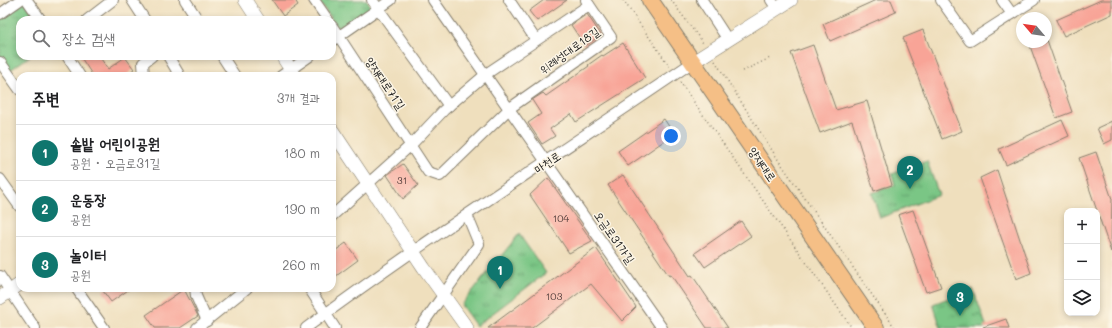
<!DOCTYPE html>
<html lang="ko">
<head>
<meta charset="utf-8">
<style>
  :root { --surface:#fff; --page:#f6f6f6; --text:#202124; --muted:#757577; --line:#e0e0e0; --accent:#0f766e }
  body { margin:0; font-family:Mali,"Poor Story",sans-serif; background:var(--page); color:var(--text) }
  .controls { position:absolute; right:12px; bottom:12px; display:grid; overflow:hidden; border-radius:8px; box-shadow:0 2px 6px #0003 }
  .controls button { width:36px; height:36px; display:grid; place-items:center; padding:0; border:0; border-bottom:1px solid var(--line); background:var(--surface); color:var(--text); font:20px sans-serif }
  .compass { position:absolute; left:1016px; top:12px; width:36px; height:36px; border-radius:50%; background:var(--surface); box-shadow:0 2px 6px #0003; rotate:299deg }
  .you { position:absolute; left:671px; top:136px; width:14px; height:14px; margin:-10px; border:3px solid #fff; border-radius:50%; background:#1a73e8; box-shadow:0 0 0 6px #1a73e833 }
  .badge { display:grid; place-items:center; width:26px; height:26px; border-radius:50%; background:var(--accent); color:#fff; font-size:13px; font-weight:700 }
  .pin { position:absolute; translate:-50% -33px; filter:drop-shadow(0 1px 2px #0008) }
  .pin::after { content:''; position:absolute; top:21px; width:14px; height:12px; background:inherit; clip-path:polygon(0 0,100% 0,50% 100%) }
  .list { margin:0; padding:0; list-style:none }
  h2 { display:flex; justify-content:space-between; align-items:center; height:52px; margin:0; padding:0 16px; font-size:17px }
  h2 small { font-size:13px; font-weight:400; color:var(--muted) }
  .list li { display:grid; grid-template-columns:26px 1fr auto; gap:12px; align-items:center; box-sizing:border-box; height:56px; padding:0 16px; border-top:1px solid var(--line) }
  .list b { display:block; font-size:15px; white-space:nowrap }
  .list p { margin:0; font-size:13px; white-space:nowrap; color:var(--muted) }
  .list em { font-size:13px; font-style:normal; color:var(--muted) }
  .icon { flex:none; width:22px; height:22px; fill:none; stroke:currentColor; stroke-width:2; stroke-linecap:round; stroke-linejoin:round }
  .map { position:relative; flex:none; width:1112px; height:328px; overflow:hidden }
  .search { position:absolute; background:var(--surface); box-shadow:0 2px 6px #0003; left:16px; top:16px; width:320px; height:44px; display:flex; align-items:center; gap:10px; box-sizing:border-box; padding:0 14px; border-radius:12px; color:var(--muted); font-size:15px }
  .panel { position:absolute; background:var(--surface); box-shadow:0 2px 6px #0003; left:16px; top:72px; width:320px; height:220px; border-radius:12px }
  .map>svg:first-child { display:block }
  .grass { fill:url(#grass-tufts); stroke:#4b7150 }
  .building { fill:#f8a497 }
  .lines { fill:none; stroke-linecap:round; stroke-linejoin:round }
  .minor-casing { stroke:#867e6c; stroke-width:12 }
  .tertiary-casing { stroke:#867e6c; stroke-width:14 }
  .primary-casing { stroke:#867e6c; stroke-width:18 }
  .path { stroke:#867e6c; stroke-width:1.5; stroke-dasharray:1 3; stroke-linecap:butt }
  .minor { stroke:#fff; stroke-width:10 }
  .tertiary { stroke:#fff; stroke-width:13 }
  .primary { stroke:#f5bf86; stroke-width:16 }
  .labels { text-anchor:middle; dominant-baseline:central; stroke-width:3; stroke-linejoin:round; paint-order:stroke }
  .number-label { font-size:10px; fill:#533e3b }
  .street-label { font-size:12px; fill:#1c1c1c; stroke:#fcf5e5 }
</style>
</head>
<body>
<div class="map">
<svg width="1112" height="328" viewBox="0 0 1112 328">
  <defs>
    <pattern id="grass-tufts" width="24" height="20" patternUnits="userSpaceOnUse"><rect width="24" height="20" fill="#7ac685"/><path d="M3 7l-1-3M5 7V3M7 7l1-3M15 17l-1-3M17 17v-4M19 17l1-3" fill="none" stroke="#63a06c"/></pattern>
  </defs>
  <rect width="100%" height="100%" fill="#fcf5e5"/>
  <filter id="ink" filterUnits="userSpaceOnUse"><feTurbulence type="fractalNoise" baseFrequency=".025" numOctaves="2"/><feDisplacementMap in="SourceGraphic" scale="8" xChannelSelector="R" yChannelSelector="G"/><feConvolveMatrix kernelMatrix="1 2 1 2 8 2 1 2 1" color-interpolation-filters="sRGB"/></filter>
  <filter id="wash" filterUnits="userSpaceOnUse"><feTurbulence type="fractalNoise" baseFrequency=".012" numOctaves="4" result="noise"/><feDisplacementMap in="SourceGraphic" scale="16" xChannelSelector="R" yChannelSelector="G"/><feGaussianBlur stdDeviation="0.9" result="paint"/><feColorMatrix in="noise" values="0 0 0 0 0 0 0 0 0 0 0 0 0 0 0 0 0 1.4 0 .05"/><feComposite in="paint" operator="in"/></filter>
  <g filter="url(#wash)">
    <rect width="100%" height="100%" fill="#efdfbd"/>
    <!-- grass -->
    <g class="grass">
      <polygon points="318,0 367,0 374,11 342,34"/>
      <polygon points="25,2 37,20 20,20 20,56 30,56 9,71 0,58 0,17"/>
      <polygon points="927,161 939,195 880,218 872,193 895,185 892,174"/>
      <polygon points="519,234 546,273 476,326 461,305"/>
      <polygon points="973,289 987,328 941,328 933,304"/>
    </g>
    <g id="blocks">
      <!-- building -->
      <g class="building">
        <polygon points="272,0 295,0 298,5 283,16"/>
        <polygon points="544,0 567,0 537,21 529,11"/>
        <polygon points="876,0 891,0 896,12 830,41 823,24"/>
        <polygon points="1101,0 1112,0 1112,14 1064,36 1056,20"/>
        <polygon points="587,14 601,35 585,46 571,25"/>
        <polygon points="923,30 962,131 942,139 903,38"/>
        <polygon points="1047,40 1072,112 1056,118 1030,46 1046,42"/>
        <polygon points="623,43 645,78 576,122 571,114 550,129 555,136 542,144 528,123 541,114 532,100 543,93 546,96 589,66 588,65 602,55 603,56"/>
        <polygon points="813,45 836,110 867,101 892,185 874,191 852,121 820,133 791,53"/>
        <polygon points="80,56 99,56 108,69 125,57 134,69 125,76 93,76"/>
        <polygon points="664,119 674,134 628,166 618,151"/>
        <polygon points="1062,120 1069,136 1006,165 999,149"/>
        <polygon points="1112,121 1112,140 1104,144 1097,128"/>
        <polygon points="1096,152 1112,199 1111,252 1079,158"/>
        <polygon points="403,164 418,185 403,199 387,175"/>
        <polygon points="997,170 1031,273 1016,279 980,178"/>
        <polygon points="623,175 690,276 692,275 728,328 707,328 671,275 669,276 608,185"/>
        <polygon points="548,178 592,241 569,253 530,195"/>
        <polygon points="913,210 941,287 926,292 898,215"/>
        <polygon points="741,221 751,236 705,267 695,253"/>
        <polygon points="346,243 358,260 332,279 332,253"/>
        <polygon points="596,248 636,307 622,321 591,284 532,328 488,328"/>
        <polygon points="106,288 131,288 111,302 103,291"/>
        <polygon points="184,289 198,316 180,328 155,328 146,315"/>
        <polygon points="1006,319 1009,328 984,328 983,327"/>
      </g>
    </g>
  </g>
  <g filter="url(#ink)">
    <use href="#blocks" fill-opacity="0" stroke="#867e6c" stroke-width="1"/>
    <g class="lines">
      <!-- minor casing -->
      <g class="minor-casing">
        <g id="minor">
          <polyline points="27,0 41,20"/>
          <polyline points="132,0 145,20"/>
          <polyline points="185,0 198,20"/>
          <polyline points="314,0 328,20"/>
          <polyline points="372,0 449,106"/>
          <polyline points="433,0 662,328"/>
          <polyline points="509,0 536,40"/>
          <polyline points="702,0 728,40"/>
          <polyline points="771,0 777,9"/>
          <polyline points="941,0 970,41 1034,0"/>
          <polyline points="1002,0 1012,14"/>
          <polyline points="0,14 20,0"/>
          <polyline points="87,20 113,0"/>
          <polyline points="332,26 428,172 440,176 510,108 611,37 586,0"/>
          <polyline points="332,41 391,0"/>
          <polyline points="67,56 80,76"/>
          <polyline points="168,56 180,76"/>
          <polyline points="222,56 235,76"/>
          <polyline points="0,62 20,90"/>
          <polyline points="144,76 143,63 152,56"/>
          <polyline points="281,76 310,56"/>
          <polyline points="0,179 20,207"/>
          <polyline points="332,216 411,145 444,110 486,74 589,5"/>
          <polyline points="0,276 35,328"/>
          <polyline points="76,288 104,328"/>
          <polyline points="195,288 196,296 207,321"/>
          <polyline points="309,288 335,328"/>
          <polyline points="197,328 247,288"/>
          <path d="M306,328c126,-93 258,-178 387,-266"/>
          <polyline points="420,328 479,244 467,215"/>
        </g>
      </g>
      <!-- tertiary casing -->
      <g class="tertiary-casing">
        <g id="tertiary">
          <polyline points="245,0 258,20"/>
          <polyline points="282,56 295,76"/>
          <polyline points="693,62 791,0"/>
          <polyline points="332,130 424,268 467,328"/>
          <polyline points="0,298 20,284"/>
        </g>
      </g>
      <!-- primary casing -->
      <g class="primary-casing">
        <polyline id="primary" points="650,0 876,328"/>
      </g>
      <!-- path -->
      <g class="path">
        <polyline points="623,0 670,67"/>
        <polyline points="671,0 703,43"/>
        <polyline points="715,61 777,158 895,328"/>
        <polyline points="743,71 770,58"/>
        <polyline points="680,82 852,328"/>
      </g>
      <!-- minor -->
      <use href="#minor" class="minor"/>
      <!-- tertiary -->
      <use href="#tertiary" class="tertiary"/>
      <!-- primary -->
      <use href="#primary" class="primary"/>
    </g>
  </g>
  <g class="labels">
    <!-- number labels -->
    <g class="number-label">
      <text x="402" y="180">31</text>
      <text x="561" y="218">104</text>
      <text x="554" y="296">103</text>
    </g>
    <!-- street labels -->
    <g class="street-label">
      <text transform="translate(569 50) rotate(-36)">위례성대로18길</text>
      <text transform="translate(386 83) rotate(56)">양재대로71길</text>
      <text transform="translate(547 162) rotate(-34)">마천로</text>
      <text transform="translate(763 164) rotate(56)">양재대로</text>
      <text transform="translate(615 237) rotate(55)">오금로31가길</text>
    </g>
  </g>
</svg>
<div class="controls">
<button>+</button>
<button>−</button>
<button><svg class="icon" aria-label="layers" viewBox="0 0 24 24"><path d="M12 4l9 5-9 5-9-5zM3 14l9 5 9-5"/></svg></button>
</div>
<svg class="compass" viewBox="-18 -18 36 36"><path d="M0-13l5 13h-10z" fill="#e53935"/><path d="M0 13l5-13h-10z" fill="#757577"/></svg>
<div class="you"></div>
<div class="pin badge" style="left:500px;top:289px">1</div>
<div class="pin badge" style="left:910px;top:189px">2</div>
<div class="pin badge" style="left:960px;top:316px">3</div>
<div class="search"><svg class="icon" aria-label="search" viewBox="0 0 24 24"><circle cx="10" cy="10" r="6"/><path d="M15 15l6 6"/></svg>장소 검색</div>
<section class="panel">
<h2>주변<small>3개 결과</small></h2>
<ul class="list">
<li><span class="badge">1</span><div><b>솥밭 어린이공원</b><p>공원 · 오금로31길</p></div><em>180 m</em></li>
<li><span class="badge">2</span><div><b>운동장</b><p>공원</p></div><em>190 m</em></li>
<li><span class="badge">3</span><div><b>놀이터</b><p>공원</p></div><em>260 m</em></li>
</ul>
</section>
</div>
</body>
</html>
